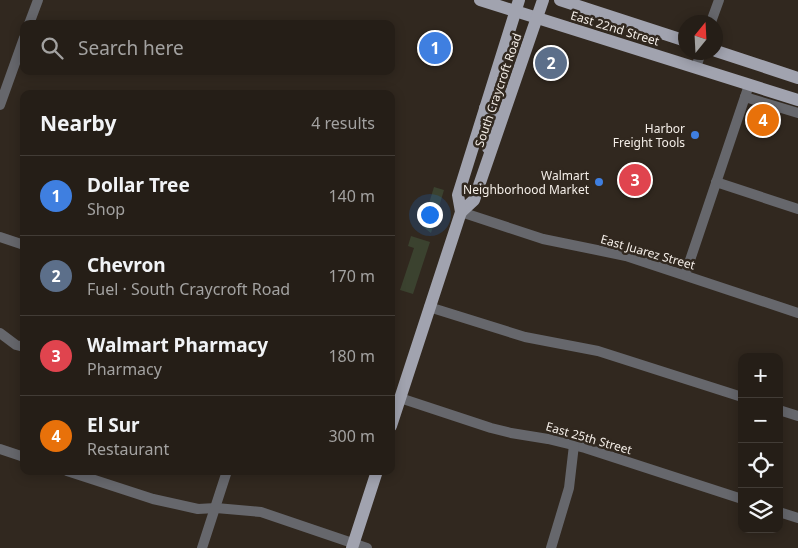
<!DOCTYPE html>
<html lang="en">
<head>
<meta charset="utf-8">
<style>
  :root { --surface:#251e17; --page:#2d2720; --text:#f1f3f6; --muted:#a3a2a1; --line:#423c36; --accent:#b45309 }
  body { margin:0; font-family:"Noto Sans",sans-serif; background:var(--page); color:var(--text) }
  .controls { position:absolute; right:15px; bottom:15px; display:grid; overflow:hidden; border-radius:10px; box-shadow:0 2px 12px #0003 }
  .controls button { width:45px; height:45px; display:grid; place-items:center; padding:0; border:0; border-bottom:1px solid var(--line); background:var(--surface); color:var(--text); font:25px sans-serif }
  .compass { position:absolute; left:678px; top:15px; width:45px; height:45px; border-radius:50%; background:var(--surface); box-shadow:0 2px 12px #0003; rotate:18deg }
  .you { position:absolute; left:429px; top:214px; width:18px; height:18px; margin:-12px; border:4px solid #fff; border-radius:50%; background:#1a73e8; box-shadow:0 0 0 8px #1a73e833 }
  .badge { display:grid; place-items:center; width:32px; height:32px; border-radius:50%; background:var(--accent); color:#fff; font-size:16px; font-weight:700 }
  .pin { position:absolute; translate:-50% -50%; border:2px solid #fff; box-shadow:0 1px 5px #0006 }
  .list { margin:0; padding:0; list-style:none }
  h2 { display:flex; justify-content:space-between; align-items:center; height:65px; margin:0; padding:0 20px; font-size:21px }
  h2 small { font-size:16px; font-weight:400; color:var(--muted) }
  .list li { display:grid; grid-template-columns:32px 1fr auto; gap:15px; align-items:center; box-sizing:border-box; height:80px; padding:0 20px; border-top:1px solid var(--line) }
  .list b { display:block; font-size:19px; white-space:nowrap }
  .list p { margin:0; font-size:16px; white-space:nowrap; color:var(--muted) }
  .list em { font-size:16px; font-style:normal; color:var(--muted) }
  .icon { flex:none; width:28px; height:28px; fill:none; stroke:currentColor; stroke-width:2; stroke-linecap:round; stroke-linejoin:round }
  .map { position:relative; flex:none; width:798px; height:548px; overflow:hidden }
  .search { position:absolute; background:var(--surface); box-shadow:0 2px 12px #0003; left:20px; top:20px; width:375px; height:55px; display:flex; align-items:center; gap:12px; box-sizing:border-box; padding:0 18px; border-radius:10px; color:var(--muted); font-size:19px }
  .panel { position:absolute; background:var(--surface); box-shadow:0 2px 12px #0003; left:20px; top:90px; width:375px; height:385px; border-radius:10px }
  .map>svg:first-child { display:block }
  .green { fill:#3b422f }
  .lines { fill:none; stroke-linecap:round; stroke-linejoin:round }
  .minor { stroke:#66676c; stroke-width:10 }
  .major { stroke:#a1a3af; stroke-width:12 }
  .shop-dot { fill:#3f7fe0; stroke:#31281f; stroke-width:2 }
  .labels { text-anchor:middle; dominant-baseline:central; stroke-width:5; stroke-linejoin:round; paint-order:stroke }
  .street-label { font-size:12px; fill:#f4eee8; stroke:#31281f }
  .poi-label { font-size:12px; fill:#f4eee8; stroke:#31281f; text-anchor:end }
</style>
</head>
<body>
<div class="map">
<svg width="798" height="548" viewBox="0 0 798 548">
  <rect width="100%" height="100%" fill="#31281f"/>
  <!-- green -->
  <g class="green">
    <polygon points="434,187 444,190 431,233 422,226"/>
    <polygon points="411,236 430,242 413,294 400,290 414,248 408,246"/>
  </g>
  <g class="lines">
    <!-- minor -->
    <g class="minor">
      <polyline points="711,22 719,0"/>
      <polyline points="29,24 38,0"/>
      <polyline points="696,68 701,52"/>
      <polyline points="745,97 798,113"/>
      <polyline points="0,105 24,38"/>
      <polyline points="716,182 798,209"/>
      <polyline points="461,212 543,239 626,256 798,313"/>
      <polyline points="0,237 24,245"/>
      <polyline points="685,275 749,85"/>
      <polyline points="429,307 525,337 598,351 742,397"/>
      <polyline points="0,333 16,345 24,347"/>
      <polyline points="400,398 491,428 511,433 548,439 585,448 742,499"/>
      <polyline points="779,410 798,416"/>
      <polyline points="0,449 24,457"/>
      <polyline points="67,471 153,499 198,509 216,508 261,512 367,548"/>
      <polyline points="779,512 798,518"/>
      <polyline points="202,548 227,471"/>
      <polyline points="551,548 569,488 574,445"/>
    </g>
    <!-- major -->
    <g class="major">
      <polyline points="480,0 798,100"/>
      <polyline points="560,0 686,41"/>
      <polyline points="716,51 798,78"/>
      <polyline points="485,108 492,111 493,114 487,138 488,148"/>
      <polyline points="461,212 474,200 543,0"/>
      <polyline points="391,426 461,212 458,195 519,0"/>
      <polyline points="352,548 377,471"/>
    </g>
  </g>
  <!-- markers -->
  <g class="shop-dot">
    <circle cx="695" cy="135" r="5"/>
    <circle cx="599" cy="182" r="5"/>
  </g>
  <g class="labels">
    <!-- street labels -->
    <g class="street-label">
      <text transform="translate(615 28) rotate(17)">East 22nd Street</text>
      <text transform="translate(498 90) rotate(-71)">South Craycroft Road</text>
      <text transform="translate(648 252) rotate(16)">East Juarez Street</text>
      <text transform="translate(589 438) rotate(16)">East 25th Street</text>
    </g>
    <!-- poi labels -->
    <g class="poi-label">
      <text x="685" y="128">Harbor<tspan x="685" dy="14">Freight Tools</tspan></text>
      <text x="589" y="175">Walmart<tspan x="589" dy="14">Neighborhood Market</tspan></text>
    </g>
  </g>
</svg>
<div class="controls">
<button>+</button>
<button>−</button>
<button><svg class="icon" aria-label="locate" viewBox="0 0 24 24"><circle cx="12" cy="12" r="6"/><path d="M12 2v4M12 18v4M2 12h4M18 12h4"/></svg></button>
<button><svg class="icon" aria-label="layers" viewBox="0 0 24 24"><path d="M12 4l9 5-9 5-9-5zM3 14l9 5 9-5"/></svg></button>
</div>
<svg class="compass" viewBox="-18 -18 36 36"><path d="M0-13l5 13h-10z" fill="#e53935"/><path d="M0 13l5-13h-10z" fill="#a3a2a1"/></svg>
<div class="you"></div>
<div class="pin badge" style="left:435px;top:48px;background:#3f7fe0">1</div>
<div class="pin badge" style="left:551px;top:63px;background:#5c6f8a">2</div>
<div class="pin badge" style="left:635px;top:180px;background:#e0444e">3</div>
<div class="pin badge" style="left:763px;top:120px;background:#e8710a">4</div>
<div class="search"><svg class="icon" aria-label="search" viewBox="0 0 24 24"><circle cx="10" cy="10" r="6"/><path d="M15 15l6 6"/></svg>Search here</div>
<section class="panel">
<h2>Nearby<small>4 results</small></h2>
<ul class="list">
<li><span class="badge" style="background:#3f7fe0">1</span><div><b>Dollar Tree</b><p>Shop</p></div><em>140 m</em></li>
<li><span class="badge" style="background:#5c6f8a">2</span><div><b>Chevron</b><p>Fuel · South Craycroft Road</p></div><em>170 m</em></li>
<li><span class="badge" style="background:#e0444e">3</span><div><b>Walmart Pharmacy</b><p>Pharmacy</p></div><em>180 m</em></li>
<li><span class="badge" style="background:#e8710a">4</span><div><b>El Sur</b><p>Restaurant</p></div><em>300 m</em></li>
</ul>
</section>
</div>
</body>
</html>
